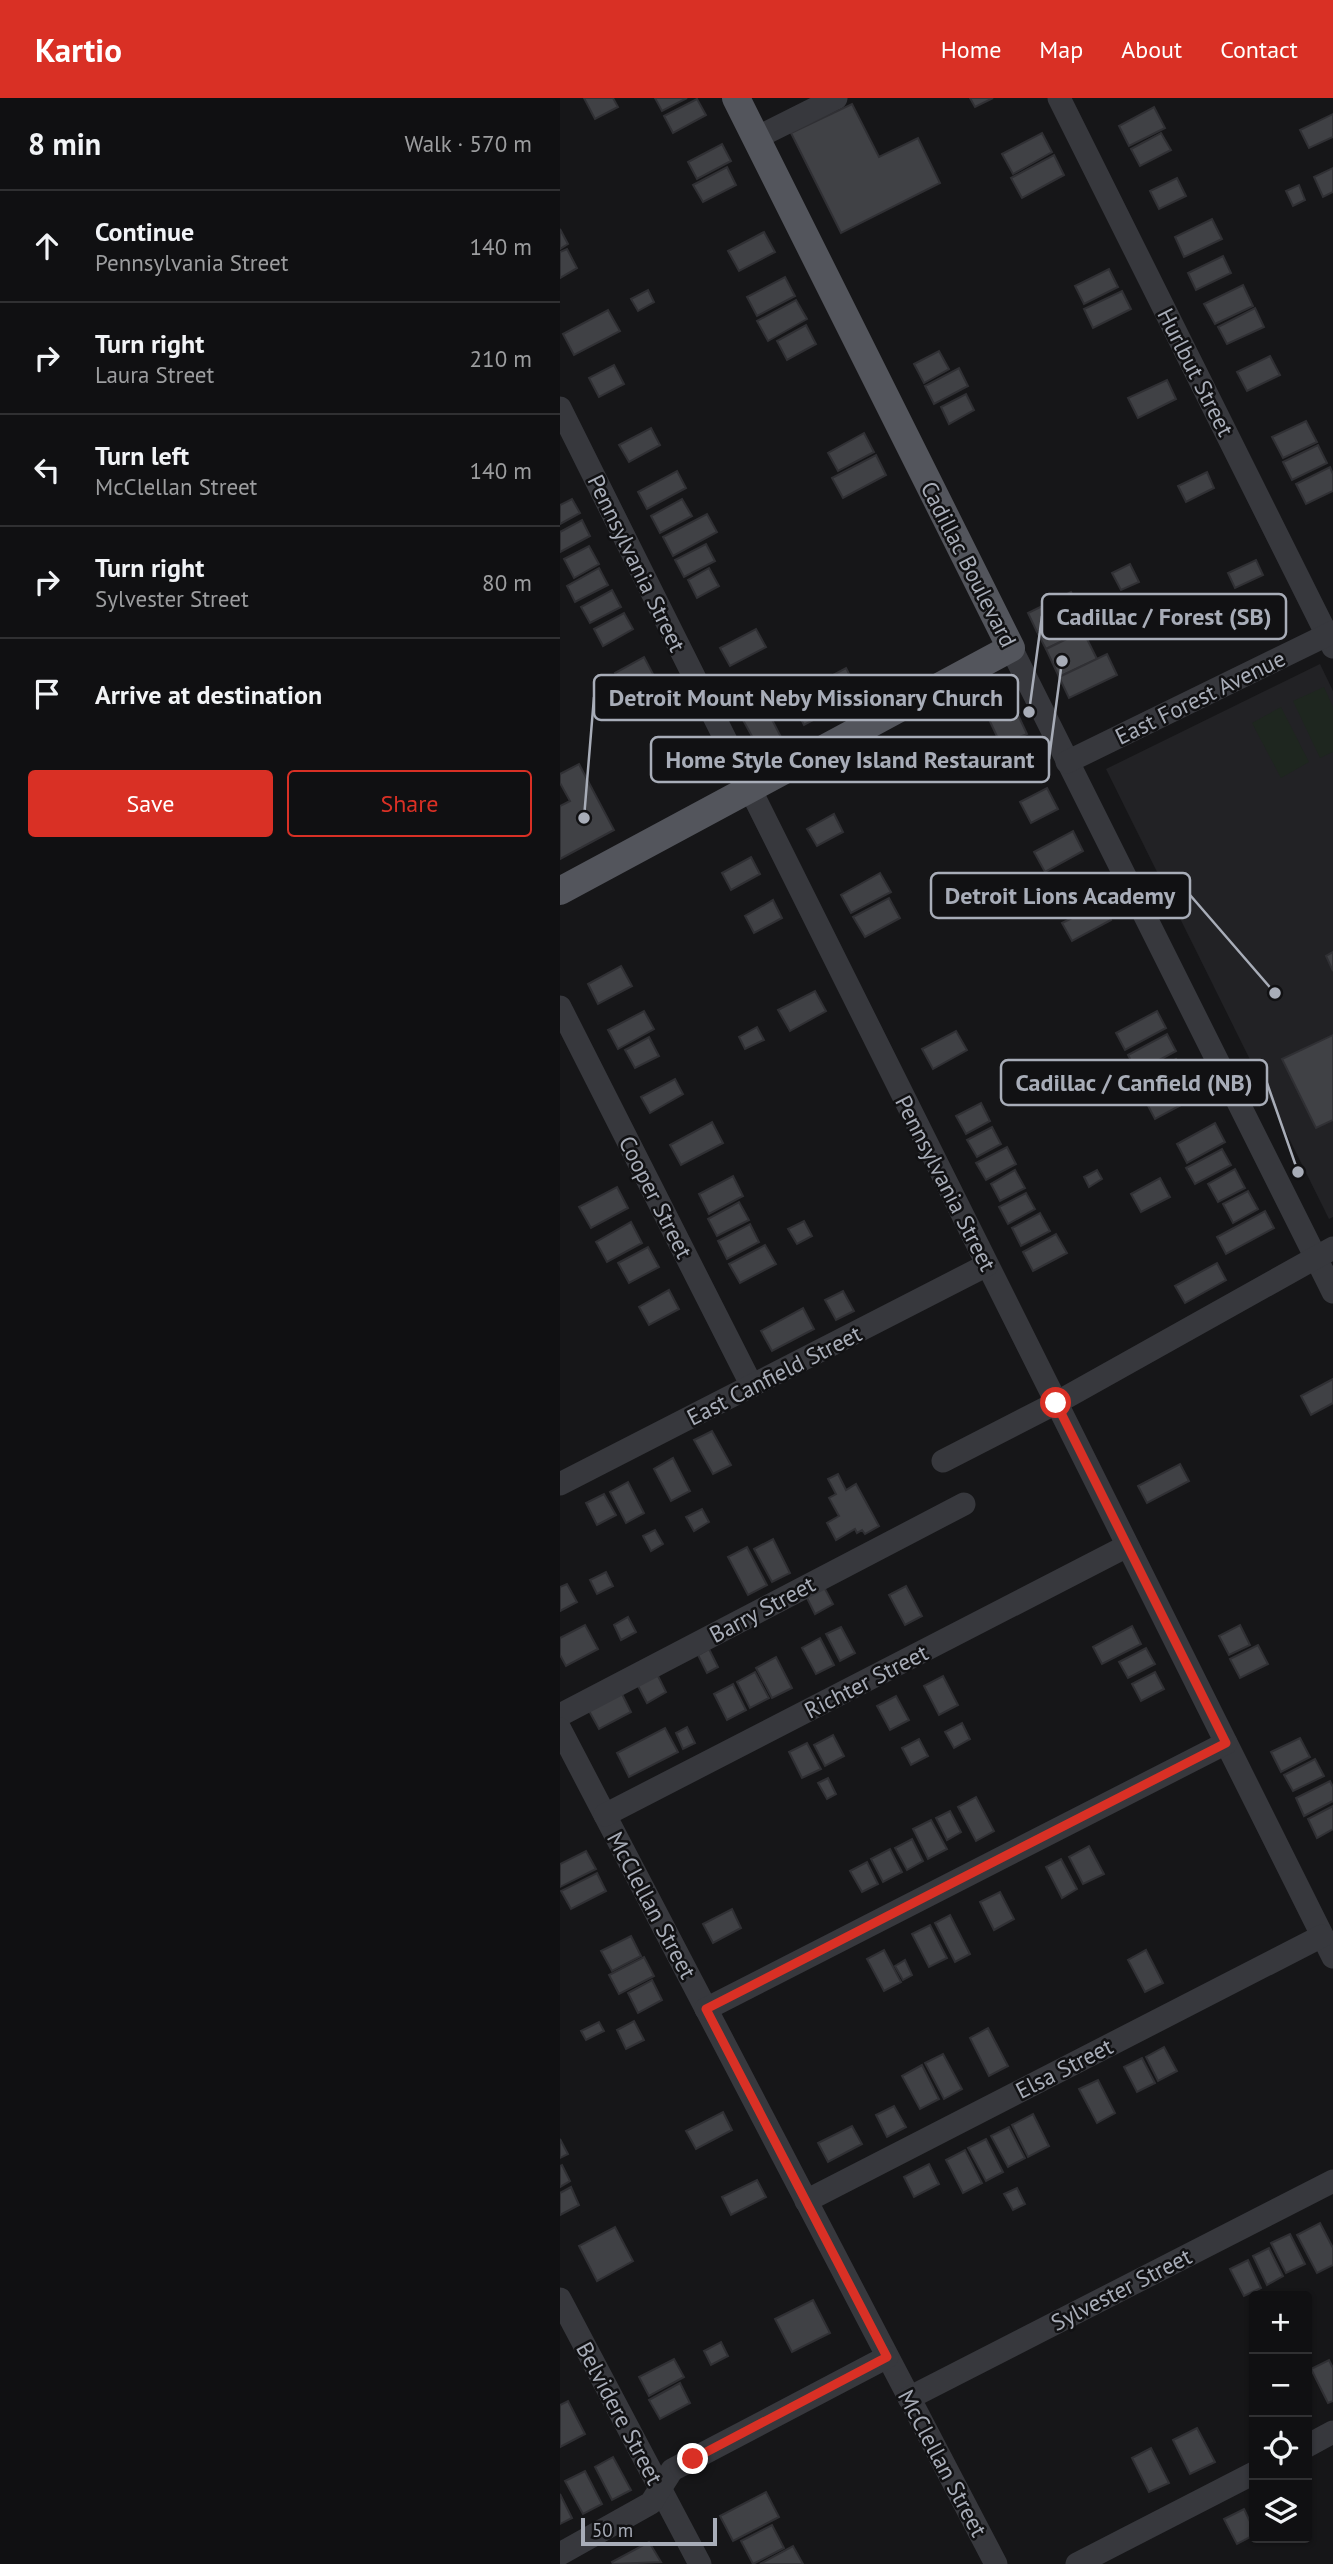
<!DOCTYPE html>
<html lang="en">
<head>
<meta charset="utf-8">
<style>
  :root { --surface:#101012; --page:#19191b; --text:#f1f3f6; --muted:#9c9d9f; --line:#303032; --accent:#d93025 }
  body { margin:0; font-family:"PT Sans",sans-serif; background:var(--page); color:var(--text) }
  .controls { position:absolute; right:21px; bottom:21px; display:grid; overflow:hidden; border-radius:7px; box-shadow:0 2px 5px #0004 }
  .controls button { width:63px; height:63px; display:grid; place-items:center; padding:0; border:0; border-bottom:2px solid var(--line); background:var(--surface); color:var(--text); font:35px sans-serif }
  .scale { position:absolute; left:21px; bottom:18px; width:136px; box-sizing:border-box; padding-left:7px; border:4px solid #a8adb8; border-top:0; font-size:19px; line-height:24px; white-space:nowrap; color:#a8adb8; -webkit-text-stroke:5px #111113; paint-order:stroke }
  .stop { position:absolute; width:21px; height:21px; margin:-16px; border:5px solid #d93025; border-radius:50%; background:#fff }
  .stop.end { background:#d93025; border-color:#fff; box-shadow:0 2px 7px #0008 }
  .list { margin:0; padding:0; list-style:none }
  h2 { display:flex; justify-content:space-between; align-items:center; height:91px; margin:0; padding:0 28px; font-size:30px }
  h2 small { font-size:23px; font-weight:400; color:var(--muted) }
  .list li { display:grid; grid-template-columns:46px 1fr auto; gap:21px; align-items:center; box-sizing:border-box; height:112px; padding:0 28px; border-top:2px solid var(--line) }
  .list b { display:block; font-size:26px; white-space:nowrap }
  .list p { margin:0; font-size:23px; white-space:nowrap; color:var(--muted) }
  .list em { font-size:23px; font-style:normal; color:var(--muted) }
  .actions { display:flex; gap:14px; padding:21px 28px }
  .actions a { flex:1; padding:16px 0; border:2px solid var(--accent); border-radius:7px; text-align:center; font-size:24px; color:var(--accent) }
  .actions .main { background:var(--accent); color:#fff }
  .icon { flex:none; width:38px; height:38px; fill:none; stroke:currentColor; stroke-width:2; stroke-linecap:round; stroke-linejoin:round }
  .map { position:relative; flex:none; width:773px; height:2466px; overflow:hidden }
  header { display:flex; align-items:center; gap:42px; box-sizing:border-box; height:98px; padding:0 35px; background:var(--accent); color:#fff }
  header strong { font-size:33px }
  nav { display:flex; gap:38px; margin-inline-start:auto; font-size:24px }
  main { display:flex }
  aside { flex:1; background:var(--surface) }
  .map>svg:first-child { display:block }
  .built { fill:#222225 }
  .green { fill:#1e261f }
  .building { fill:#404145; stroke:#303034; stroke-width:2 }
  .lines { fill:none; stroke-linecap:round; stroke-linejoin:round }
  .minor { stroke:#37383d; stroke-width:23 }
  .major { stroke:#53555c; stroke-width:28 }
  .route { stroke:#d93025; stroke-width:9 }
  .labels { text-anchor:middle; dominant-baseline:central; stroke-width:5; stroke-linejoin:round; paint-order:stroke }
  .street-label { font-size:23px; fill:#a8adb8; stroke:#111113 }
  .leader { fill:none; stroke:#a8adb8; stroke-width:2.5 }
  .callout-dot { fill:#a8adb8; stroke:#111113; stroke-width:2.5 }
  .callout { fill:#111113; stroke:#a8adb8; stroke-width:2.5 }
  .callout-label { font-size:24px; text-anchor:middle; font-weight:bold; fill:#a8adb8 }
</style>
</head>
<body>
<header>
<strong>Kartio</strong>
<nav><a>Home</a><a>Map</a><a>About</a><a>Contact</a></nav>
</header>
<main>
<aside>
<h2>8 min<small>Walk · 570 m</small></h2>
<ul class="list">
<li><svg class="icon" aria-label="ahead" viewBox="0 0 24 24"><path d="M12 20V5M6 11l6-6 6 6"/></svg><div><b>Continue</b><p>Pennsylvania Street</p></div><em>140 m</em></li>
<li><svg class="icon" aria-label="right" viewBox="0 0 24 24"><path d="M7 20v-9h11M14 6l5 5-5 5"/></svg><div><b>Turn right</b><p>Laura Street</p></div><em>210 m</em></li>
<li><svg class="icon" aria-label="left" viewBox="0 0 24 24"><path d="M17 20v-9H6M10 6l-5 5 5 5"/></svg><div><b>Turn left</b><p>McClellan Street</p></div><em>140 m</em></li>
<li><svg class="icon" aria-label="right" viewBox="0 0 24 24"><path d="M7 20v-9h11M14 6l5 5-5 5"/></svg><div><b>Turn right</b><p>Sylvester Street</p></div><em>80 m</em></li>
<li><svg class="icon" aria-label="arrive" viewBox="0 0 24 24"><path d="M6 21V4h12l-3 4 3 4H6"/></svg><div><b>Arrive at destination</b></div></li>
</ul>
<div class="actions"><a class="main">Save</a><a>Share</a></div>
</aside>
<div class="map">
<svg width="773" height="2466" viewBox="0 0 773 2466">
  <rect width="100%" height="100%" fill="#161618"/>
  <!-- built -->
  <polygon class="built" points="760,566 773,593 773,1119 769,1121 546,671"/>
  <!-- green -->
  <g class="green">
    <polygon points="764,589 773,609 773,654 760,660 733,603"/>
    <polygon points="721,609 749,664 721,680 692,625"/>
  </g>
  <!-- building -->
  <g class="building">
    <polygon points="24,0 53,0 58,9 35,21"/>
    <polygon points="95,0 127,0 102,13"/>
    <polygon points="410,0 433,0 415,9"/>
    <polygon points="137,1 146,17 113,35 104,18"/>
    <polygon points="292,6 319,59 358,40 380,85 281,135 231,35"/>
    <polygon points="594,9 605,30 569,48 559,28"/>
    <polygon points="773,16 773,39 749,50 740,32"/>
    <polygon points="482,35 492,54 453,76 442,56"/>
    <polygon points="601,35 611,52 580,68 571,51"/>
    <polygon points="162,46 171,63 137,81 128,64"/>
    <polygon points="494,57 504,77 462,100 451,80"/>
    <polygon points="167,69 176,87 143,104 133,87"/>
    <polygon points="773,70 773,94 763,99 754,79"/>
    <polygon points="617,80 626,98 599,111 590,93"/>
    <polygon points="739,87 745,102 733,108 726,93"/>
    <polygon points="652,121 662,141 624,159 615,139"/>
    <polygon points="0,131 8,146 0,151"/>
    <polygon points="204,134 215,154 179,173 168,153"/>
    <polygon points="7,151 17,170 0,180 0,154"/>
    <polygon points="663,158 671,175 636,192 628,175"/>
    <polygon points="549,171 558,189 524,206 515,188"/>
    <polygon points="225,179 235,198 197,218 187,199"/>
    <polygon points="683,187 693,208 655,226 644,206"/>
    <polygon points="88,192 94,204 78,213 71,201"/>
    <polygon points="562,193 571,211 533,230 524,211"/>
    <polygon points="236,202 247,221 208,243 197,223"/>
    <polygon points="695,210 704,229 667,246 658,229"/>
    <polygon points="48,212 60,233 14,257 3,236"/>
    <polygon points="246,227 256,246 227,262 217,243"/>
    <polygon points="379,253 389,271 364,285 354,266"/>
    <polygon points="710,258 720,277 687,293 677,274"/>
    <polygon points="54,267 64,286 39,299 29,280"/>
    <polygon points="399,270 408,288 374,306 365,288"/>
    <polygon points="607,282 616,301 578,320 568,300"/>
    <polygon points="406,296 414,312 389,326 381,309"/>
    <polygon points="746,323 757,344 723,360 712,339"/>
    <polygon points="91,330 100,347 69,364 59,347"/>
    <polygon points="304,335 314,354 278,373 268,355"/>
    <polygon points="758,347 767,365 732,382 723,364"/>
    <polygon points="316,357 326,377 283,400 272,380"/>
    <polygon points="770,369 773,376 773,393 746,406 736,386"/>
    <polygon points="117,373 126,390 87,411 78,394"/>
    <polygon points="647,374 654,390 626,404 618,388"/>
    <polygon points="12,401 20,415 0,426 0,407"/>
    <polygon points="122,401 132,418 100,435 91,418"/>
    <polygon points="147,416 157,434 113,458 103,439"/>
    <polygon points="22,422 30,438 0,454 0,434"/>
    <polygon points="146,446 155,463 124,479 115,462"/>
    <polygon points="29,448 39,466 14,480 4,461"/>
    <polygon points="696,462 703,477 675,490 668,475"/>
    <polygon points="570,466 579,484 561,492 552,475"/>
    <polygon points="39,470 48,487 15,504 7,488"/>
    <polygon points="149,470 159,488 137,500 128,482"/>
    <polygon points="52,492 61,509 30,525 21,509"/>
    <polygon points="511,494 520,513 477,534 468,515"/>
    <polygon points="64,515 73,531 43,548 34,531"/>
    <polygon points="505,523 513,538 486,551 478,536"/>
    <polygon points="196,531 206,549 170,568 160,550"/>
    <polygon points="523,533 537,561 499,579 486,551"/>
    <polygon points="547,556 557,577 509,600 499,579"/>
    <polygon points="84,559 94,578 65,593 55,575"/>
    <polygon points="286,570 300,597 244,627 230,600"/>
    <polygon points="444,587 467,636 441,647 418,598"/>
    <polygon points="206,610 221,639 199,651 183,622"/>
    <polygon points="19,666 54,732 0,761 0,708 10,703 0,685 0,676"/>
    <polygon points="487,690 498,711 471,725 460,704"/>
    <polygon points="274,716 283,734 257,748 247,731"/>
    <polygon points="513,733 523,753 485,774 474,754"/>
    <polygon points="191,759 200,776 171,792 162,775"/>
    <polygon points="320,775 331,794 291,815 281,797"/>
    <polygon points="329,800 340,820 305,839 293,819"/>
    <polygon points="213,802 222,820 194,835 185,818"/>
    <polygon points="542,805 551,822 512,843 502,825"/>
    <polygon points="773,854 773,873 766,858"/>
    <polygon points="61,868 72,888 38,906 28,886"/>
    <polygon points="255,893 266,913 230,933 218,912"/>
    <polygon points="84,913 94,931 58,951 48,932"/>
    <polygon points="597,913 606,930 565,952 556,935"/>
    <polygon points="197,929 204,942 185,951 179,939"/>
    <polygon points="396,933 407,952 373,971 362,951"/>
    <polygon points="607,936 616,953 577,974 568,957"/>
    <polygon points="773,937 773,1022 756,1030 722,961"/>
    <polygon points="89,939 99,958 75,970 65,952"/>
    <polygon points="616,961 625,977 589,996 580,980"/>
    <polygon points="115,981 123,996 90,1015 81,999"/>
    <polygon points="629,981 638,998 595,1021 586,1004"/>
    <polygon points="421,1005 430,1023 406,1036 396,1018"/>
    <polygon points="152,1024 163,1045 121,1067 110,1047"/>
    <polygon points="655,1025 665,1044 627,1065 617,1046"/>
    <polygon points="432,1029 441,1046 417,1059 407,1042"/>
    <polygon points="447,1049 456,1066 426,1082 416,1065"/>
    <polygon points="662,1051 671,1067 635,1086 626,1070"/>
    <polygon points="675,1071 685,1090 658,1104 648,1086"/>
    <polygon points="455,1072 465,1090 440,1103 431,1086"/>
    <polygon points="537,1072 542,1081 529,1089 524,1079"/>
    <polygon points="173,1078 183,1098 149,1116 139,1096"/>
    <polygon points="600,1080 610,1099 581,1114 571,1096"/>
    <polygon points="57,1089 68,1110 31,1130 19,1109"/>
    <polygon points="688,1093 698,1111 673,1125 663,1106"/>
    <polygon points="466,1095 475,1111 448,1126 439,1109"/>
    <polygon points="179,1104 189,1122 157,1138 148,1121"/>
    <polygon points="705,1113 714,1130 666,1156 657,1139"/>
    <polygon points="480,1115 490,1133 461,1148 452,1130"/>
    <polygon points="244,1123 252,1138 237,1146 228,1131"/>
    <polygon points="71,1124 82,1145 47,1164 36,1144"/>
    <polygon points="190,1126 199,1144 167,1161 158,1143"/>
    <polygon points="496,1136 507,1155 473,1173 463,1154"/>
    <polygon points="205,1147 216,1166 180,1185 169,1166"/>
    <polygon points="88,1149 99,1169 69,1185 58,1165"/>
    <polygon points="657,1165 666,1182 625,1205 615,1188"/>
    <polygon points="109,1192 119,1211 89,1227 79,1209"/>
    <polygon points="283,1193 294,1213 276,1222 265,1202"/>
    <polygon points="243,1210 254,1231 212,1253 201,1233"/>
    <polygon points="773,1281 773,1305 751,1317 741,1298"/>
    <polygon points="152,1333 171,1367 153,1376 134,1342"/>
    <polygon points="113,1360 130,1393 111,1403 94,1371"/>
    <polygon points="620,1366 629,1383 587,1405 578,1388"/>
    <polygon points="278,1376 286,1392 296,1386 319,1428 305,1436 302,1432 297,1435 295,1431 276,1442 267,1425 279,1418 269,1400 276,1396 268,1381"/>
    <polygon points="68,1384 84,1415 66,1425 50,1394"/>
    <polygon points="44,1396 56,1417 37,1427 26,1405"/>
    <polygon points="142,1411 149,1424 134,1433 126,1419"/>
    <polygon points="95,1432 103,1446 91,1453 83,1438"/>
    <polygon points="213,1441 230,1475 212,1484 194,1451"/>
    <polygon points="187,1449 207,1487 188,1497 168,1459"/>
    <polygon points="46,1474 53,1488 37,1496 30,1482"/>
    <polygon points="7,1486 17,1504 0,1513 0,1489"/>
    <polygon points="346,1488 362,1518 345,1527 329,1497"/>
    <polygon points="264,1489 273,1506 255,1516 246,1498"/>
    <polygon points="68,1519 76,1534 61,1542 54,1527"/>
    <polygon points="25,1527 38,1551 6,1568 0,1557 0,1540"/>
    <polygon points="680,1527 690,1547 669,1557 659,1538"/>
    <polygon points="572,1528 581,1546 542,1566 533,1549"/>
    <polygon points="281,1529 295,1555 280,1563 266,1536"/>
    <polygon points="260,1540 274,1567 256,1576 242,1550"/>
    <polygon points="698,1547 708,1566 680,1580 670,1561"/>
    <polygon points="586,1550 595,1566 568,1580 559,1564"/>
    <polygon points="149,1551 158,1569 147,1575 138,1557"/>
    <polygon points="216,1559 232,1590 212,1600 196,1570"/>
    <polygon points="195,1574 209,1600 190,1610 177,1584"/>
    <polygon points="595,1574 604,1591 581,1603 572,1586"/>
    <polygon points="97,1576 106,1594 87,1605 77,1586"/>
    <polygon points="383,1578 398,1607 379,1617 364,1588"/>
    <polygon points="173,1586 186,1612 167,1622 154,1596"/>
    <polygon points="61,1594 71,1614 39,1631 28,1611"/>
    <polygon points="336,1598 349,1622 330,1632 317,1608"/>
    <polygon points="402,1625 410,1641 394,1650 385,1634"/>
    <polygon points="127,1629 135,1645 123,1651 116,1635"/>
    <polygon points="105,1630 118,1654 69,1679 57,1655"/>
    <polygon points="273,1637 284,1658 265,1668 254,1647"/>
    <polygon points="740,1640 750,1659 721,1674 711,1654"/>
    <polygon points="359,1641 368,1658 351,1667 342,1650"/>
    <polygon points="247,1645 261,1671 242,1680 229,1654"/>
    <polygon points="755,1661 764,1678 733,1693 724,1677"/>
    <polygon points="268,1680 276,1696 267,1701 258,1685"/>
    <polygon points="770,1683 773,1689 773,1703 744,1718 736,1700"/>
    <polygon points="416,1699 434,1733 416,1743 398,1709"/>
    <polygon points="773,1708 773,1731 757,1740 748,1721"/>
    <polygon points="390,1713 401,1734 387,1742 376,1720"/>
    <polygon points="371,1722 387,1751 368,1761 353,1731"/>
    <polygon points="352,1741 363,1763 347,1772 335,1750"/>
    <polygon points="529,1748 544,1776 523,1786 509,1759"/>
    <polygon points="330,1751 342,1774 323,1784 311,1761"/>
    <polygon points="26,1753 36,1771 0,1789 0,1766"/>
    <polygon points="501,1761 517,1791 502,1800 486,1769"/>
    <polygon points="307,1764 318,1786 302,1794 290,1773"/>
    <polygon points="37,1775 46,1793 11,1811 1,1793"/>
    <polygon points="440,1794 454,1821 434,1832 420,1804"/>
    <polygon points="172,1811 181,1830 153,1845 143,1826"/>
    <polygon points="390,1817 410,1856 395,1864 375,1825"/>
    <polygon points="370,1827 387,1860 369,1869 352,1836"/>
    <polygon points="71,1838 81,1858 52,1873 41,1853"/>
    <polygon points="324,1852 341,1884 324,1893 307,1861"/>
    <polygon points="586,1852 603,1885 585,1894 568,1862"/>
    <polygon points="84,1859 94,1878 59,1896 49,1877"/>
    <polygon points="345,1862 352,1877 343,1882 335,1868"/>
    <polygon points="92,1882 102,1902 78,1915 68,1895"/>
    <polygon points="74,1923 84,1942 66,1951 57,1932"/>
    <polygon points="39,1924 44,1933 26,1942 21,1933"/>
    <polygon points="428,1930 448,1968 429,1978 410,1940"/>
    <polygon points="604,1949 617,1973 598,1983 586,1959"/>
    <polygon points="383,1956 402,1991 384,2001 365,1965"/>
    <polygon points="582,1960 595,1985 577,1994 564,1969"/>
    <polygon points="362,1967 379,2001 360,2011 342,1978"/>
    <polygon points="538,1982 555,2015 537,2025 519,1991"/>
    <polygon points="334,2008 346,2029 327,2039 316,2017"/>
    <polygon points="163,2014 172,2032 136,2051 126,2033"/>
    <polygon points="473,2016 489,2048 468,2059 452,2027"/>
    <polygon points="292,2028 302,2046 268,2064 258,2045"/>
    <polygon points="449,2029 465,2060 448,2069 431,2038"/>
    <polygon points="0,2041 8,2056 0,2060"/>
    <polygon points="426,2041 443,2074 426,2083 408,2050"/>
    <polygon points="405,2052 422,2085 403,2095 386,2062"/>
    <polygon points="369,2066 379,2086 354,2099 344,2079"/>
    <polygon points="2,2067 10,2083 0,2089 0,2068"/>
    <polygon points="197,2082 206,2099 171,2117 162,2099"/>
    <polygon points="11,2089 19,2107 0,2117 0,2095"/>
    <polygon points="457,2090 465,2106 453,2112 444,2096"/>
    <polygon points="760,2125 773,2150 773,2167 757,2175 737,2137"/>
    <polygon points="55,2129 73,2163 37,2183 19,2148"/>
    <polygon points="730,2136 745,2166 726,2175 711,2145"/>
    <polygon points="709,2150 723,2178 707,2187 693,2158"/>
    <polygon points="688,2162 701,2190 684,2198 670,2171"/>
    <polygon points="253,2202 270,2235 232,2254 215,2221"/>
    <polygon points="161,2244 168,2258 151,2267 144,2253"/>
    <polygon points="114,2261 124,2279 89,2298 79,2279"/>
    <polygon points="769,2262 773,2270 773,2303 768,2305 751,2271"/>
    <polygon points="120,2285 130,2305 100,2321 89,2302"/>
    <polygon points="8,2303 25,2336 0,2349 0,2307"/>
    <polygon points="637,2330 655,2364 630,2376 613,2342"/>
    <polygon points="591,2350 609,2385 589,2394 572,2360"/>
    <polygon points="53,2359 71,2392 52,2402 35,2369"/>
    <polygon points="25,2373 42,2406 23,2416 5,2383"/>
    <polygon points="206,2394 219,2419 173,2443 160,2418"/>
    <polygon points="0,2396 12,2420 0,2426"/>
    <polygon points="684,2411 694,2432 694,2437 677,2446 664,2421"/>
    <polygon points="212,2427 224,2450 193,2466 181,2443"/>
    <polygon points="89,2444 101,2464 53,2466 52,2464"/>
    <polygon points="233,2448 243,2466 200,2466"/>
  </g>
  <g class="lines">
    <!-- minor -->
    <g class="minor">
      <polyline points="499,0 773,549"/>
      <polyline points="196,40 276,0"/>
      <polyline points="0,310 773,1859"/>
      <polyline points="451,550 773,1194"/>
      <polyline points="507,664 773,534"/>
      <polyline points="0,909 192,1288"/>
      <polyline points="383,1363 496,1305 773,1150"/>
      <polyline points="0,1386 427,1167"/>
      <polyline points="0,1617 404,1406"/>
      <polyline points="0,1631 436,2466"/>
      <polyline points="45,1717 567,1448"/>
      <polyline points="146,1911 666,1645"/>
      <polyline points="246,2103 762,1838"/>
      <polyline points="0,2201 140,2466"/>
      <polyline points="349,2300 773,2083"/>
      <polyline points="747,2348 773,2334"/>
      <polyline points="0,2456 91,2405 112,2372 327,2259"/>
      <polyline points="517,2466 694,2375"/>
    </g>
    <!-- major -->
    <polyline class="major" points="0,793 451,550 176,0"/>
  </g>
  <g class="lines">
    <!-- route -->
    <polyline class="route" points="133,2361 327,2259 146,1911 666,1645 496,1305"/>
  </g>
  <g class="labels">
    <!-- street labels -->
    <g class="street-label">
      <text transform="translate(636 274) rotate(63)">Hurlbut Street</text>
      <text transform="translate(77 465) rotate(64)">Pennsylvania Street</text>
      <text transform="translate(409 466) rotate(63)">Cadillac Boulevard</text>
      <text transform="translate(640 599) rotate(-26)">East Forest Avenue</text>
      <text transform="translate(386 1085) rotate(63)">Pennsylvania Street</text>
      <text transform="translate(96 1099) rotate(63)">Cooper Street</text>
      <text transform="translate(214 1277) rotate(-27)">East Canfield Street</text>
      <text transform="translate(202 1511) rotate(-28)">Barry Street</text>
      <text transform="translate(306 1583) rotate(-27)">Richter Street</text>
      <text transform="translate(92 1807) rotate(62)">McClellan Street</text>
      <text transform="translate(504 1970) rotate(-27)">Elsa Street</text>
      <text transform="translate(561 2191) rotate(-27)">Sylvester Street</text>
      <text transform="translate(60 2315) rotate(62)">Belvidere Street</text>
      <text transform="translate(383 2365) rotate(62)">McClellan Street</text>
    </g>
  </g>
  <!-- callouts -->
  <path class="leader" d="M469 614L482 518M24 720L34 599M502 563L489 661M715 895L630 797M738 1074L707 985"/>
  <g class="callout-dot">
    <circle cx="469" cy="614" r="7"/>
    <circle cx="24" cy="720" r="7"/>
    <circle cx="502" cy="563" r="7"/>
    <circle cx="715" cy="895" r="7"/>
    <circle cx="738" cy="1074" r="7"/>
  </g>
  <g class="callout">
    <rect x="482" y="496" width="244" height="45" rx="7"/>
    <rect x="34" y="577" width="424" height="45" rx="7"/>
    <rect x="91" y="639" width="398" height="45" rx="7"/>
    <rect x="371" y="775" width="259" height="45" rx="7"/>
    <rect x="441" y="962" width="266" height="45" rx="7"/>
  </g>
  <g class="callout-label">
    <text x="604" y="527">Cadillac / Forest (SB)</text>
    <text x="246" y="608">Detroit Mount Neby Missionary Church</text>
    <text x="290" y="670">Home Style Coney Island Restaurant</text>
    <text x="500" y="806">Detroit Lions Academy</text>
    <text x="574" y="993">Cadillac / Canfield (NB)</text>
  </g>
</svg>
<div class="controls">
<button>+</button>
<button>−</button>
<button><svg class="icon" aria-label="locate" viewBox="0 0 24 24"><circle cx="12" cy="12" r="6"/><path d="M12 2v4M12 18v4M2 12h4M18 12h4"/></svg></button>
<button><svg class="icon" aria-label="layers" viewBox="0 0 24 24"><path d="M12 4l9 5-9 5-9-5zM3 14l9 5 9-5"/></svg></button>
</div>
<div class="scale">50 m</div>
<div class="stop" style="left:496px;top:1305px"></div>
<div class="stop end" style="left:133px;top:2361px"></div>
</div>
</main>
</body>
</html>
